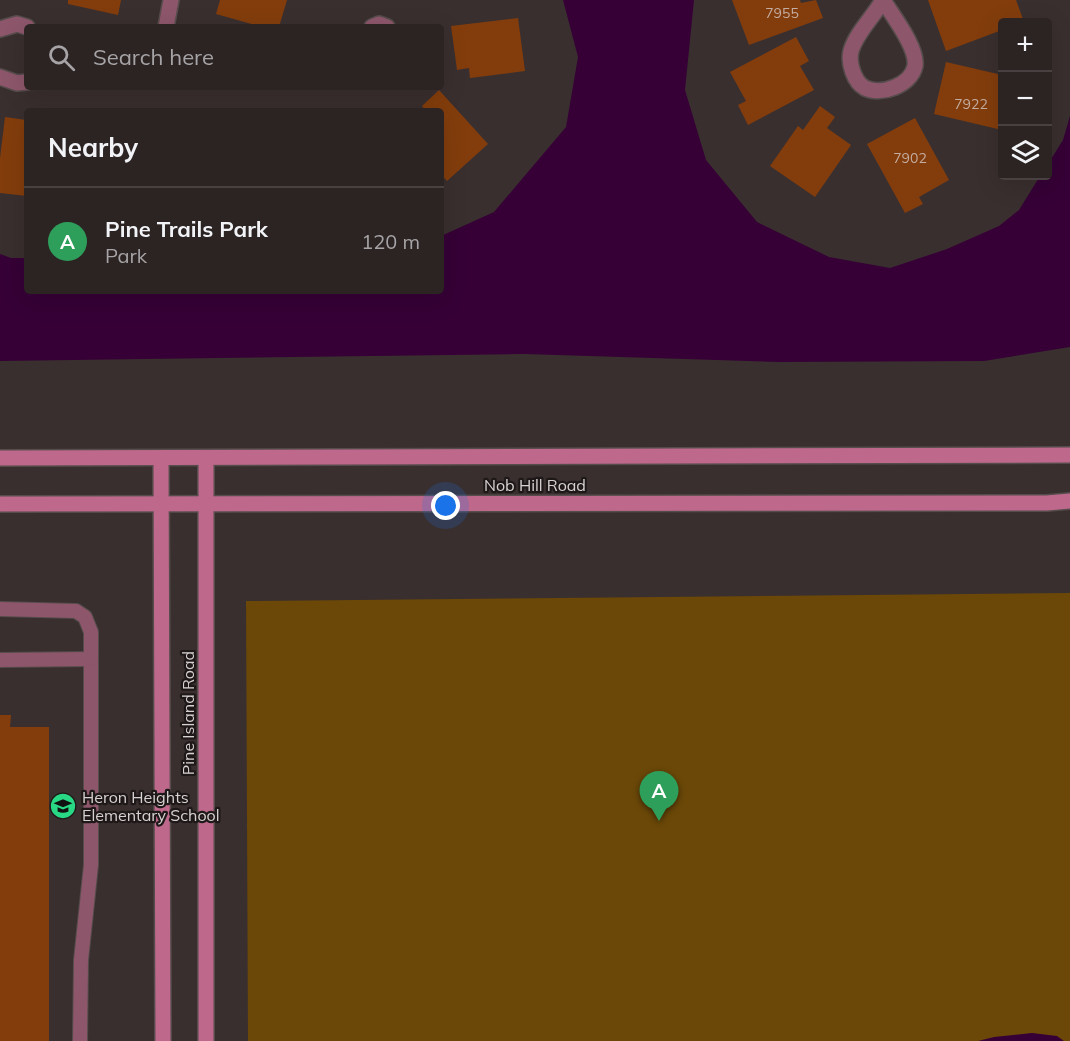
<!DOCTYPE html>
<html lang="en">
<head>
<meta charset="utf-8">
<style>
  :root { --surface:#2c2323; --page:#342b2b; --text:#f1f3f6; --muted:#a6a4a6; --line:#484041; --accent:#29d885 }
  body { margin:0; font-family:Mulish,sans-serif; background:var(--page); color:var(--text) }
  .controls { position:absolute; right:18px; top:18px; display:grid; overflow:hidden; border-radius:6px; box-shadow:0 6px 24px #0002 }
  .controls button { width:54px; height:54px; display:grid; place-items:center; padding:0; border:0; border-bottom:2px solid var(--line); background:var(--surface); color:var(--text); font:30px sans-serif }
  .you { position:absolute; left:446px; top:506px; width:21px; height:21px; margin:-15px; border:4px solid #fff; border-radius:50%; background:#1a73e8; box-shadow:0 0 0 9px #1a73e833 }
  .badge { display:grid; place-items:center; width:39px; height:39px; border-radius:50%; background:var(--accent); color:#fff; font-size:20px; font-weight:700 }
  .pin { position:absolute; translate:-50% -50px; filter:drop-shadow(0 2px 3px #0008) }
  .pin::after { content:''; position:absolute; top:32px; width:21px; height:18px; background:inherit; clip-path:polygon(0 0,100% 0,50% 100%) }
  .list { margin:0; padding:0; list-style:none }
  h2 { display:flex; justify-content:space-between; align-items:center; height:78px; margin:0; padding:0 24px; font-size:26px }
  h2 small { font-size:20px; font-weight:400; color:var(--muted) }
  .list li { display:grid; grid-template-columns:39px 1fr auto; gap:18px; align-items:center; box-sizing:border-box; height:108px; padding:0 24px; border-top:2px solid var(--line) }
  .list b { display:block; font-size:22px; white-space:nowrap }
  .list p { margin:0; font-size:20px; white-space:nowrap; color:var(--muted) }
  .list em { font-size:20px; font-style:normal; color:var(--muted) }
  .icon { flex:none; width:33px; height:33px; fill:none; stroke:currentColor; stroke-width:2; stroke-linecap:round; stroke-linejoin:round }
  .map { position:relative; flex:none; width:1070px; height:1041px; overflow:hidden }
  .search { position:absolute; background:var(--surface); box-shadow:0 6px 24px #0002; left:24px; top:24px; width:420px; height:66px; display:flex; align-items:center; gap:15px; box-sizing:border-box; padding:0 21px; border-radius:6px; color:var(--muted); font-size:22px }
  .panel { position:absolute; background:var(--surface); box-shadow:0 6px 24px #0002; left:24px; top:108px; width:420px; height:186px; border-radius:6px }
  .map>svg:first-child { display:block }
  .green { fill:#6b4808 }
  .water { fill:#360036 }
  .building { fill:#833d0c }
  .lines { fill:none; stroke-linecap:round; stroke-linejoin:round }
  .lane-casing { stroke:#564c4c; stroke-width:16 }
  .street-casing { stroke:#564c4c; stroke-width:18 }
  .secondary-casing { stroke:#564c4c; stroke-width:18 }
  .lane { stroke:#8d566b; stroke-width:14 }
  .street { stroke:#8d566b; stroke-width:15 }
  .secondary { stroke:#be688b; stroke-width:15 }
  .labels { text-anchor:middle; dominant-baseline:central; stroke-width:4.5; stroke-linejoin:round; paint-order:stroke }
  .number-label { font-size:14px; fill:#c3aca0 }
  .street-label { font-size:16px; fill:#d8d1d1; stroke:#1e1918 }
  .poi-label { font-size:16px; fill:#d8d1d1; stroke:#1e1918; text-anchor:start }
</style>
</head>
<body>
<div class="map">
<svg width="1070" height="1041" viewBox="0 0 1070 1041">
  <rect width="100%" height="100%" fill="#3a2f2f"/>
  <!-- green -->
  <polygon class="green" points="1070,593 1070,1041 248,1041 246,601"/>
  <!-- water -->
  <g class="water">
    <polygon points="563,0 694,0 685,90 706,160 757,222 829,257 890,268 947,249 999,226 1019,210 1040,176 1048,176 1048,164 1063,140 1070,116 1070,347 984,361 779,362 525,354 0,361 0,254 11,258 27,258 27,291 441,291 441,236 494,212 566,127 578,57"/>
    <polygon points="1032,1033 1057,1036 1064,1041 978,1041 994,1037"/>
  </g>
  <!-- building -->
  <g class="building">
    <polygon points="68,0 121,0 118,15 68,4"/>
    <polygon points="220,0 287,0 279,27 262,27 216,14"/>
    <polygon points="732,0 800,0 801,3 816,0 823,18 749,45"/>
    <polygon points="928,0 1016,0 1024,22 1002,22 1002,30 946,51"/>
    <polygon points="518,18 525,71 470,78 469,68 457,70 451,26"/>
    <polygon points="796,37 809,61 800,66 814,90 748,125 738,105 746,101 730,72"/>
    <polygon points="946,62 1002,75 1002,130 934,114"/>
    <polygon points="439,90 488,144 447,181 441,174 441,111 426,111 422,106"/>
    <polygon points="820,106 835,117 827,128 851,145 815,197 770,166 798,126 803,130"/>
    <polygon points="5,117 26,120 27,196 0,193 0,158"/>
    <polygon points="915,118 949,180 919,197 923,204 905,213 867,144"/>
    <polygon points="0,715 11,715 10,727 49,727 49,1041 0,1041"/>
  </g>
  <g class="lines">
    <!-- lane casing -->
    <g class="lane-casing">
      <g id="lane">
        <polyline points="0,609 76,611 85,617 91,632 91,865 81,960 80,1041"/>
        <polyline points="0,660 91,659"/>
      </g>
    </g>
    <!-- street casing -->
    <g class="street-casing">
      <g id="street">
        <path d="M883,0c9,15 35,48 32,66 -4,19 -33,30 -50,22 -11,-6 -17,-25 -14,-37 5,-18 23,-35 32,-51"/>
        <polyline points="166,27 171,0"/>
        <polyline points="372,27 379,24 387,27"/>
        <polyline points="0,29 17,24 27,27"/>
        <polyline points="0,77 17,83 27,82"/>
      </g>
    </g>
    <!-- secondary casing -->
    <g class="secondary-casing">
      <g id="secondary">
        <polyline points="0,458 1070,455"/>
        <polyline points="161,458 163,1041"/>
        <polyline points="0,504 1047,503 1070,501"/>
        <polyline points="206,1041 206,458"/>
      </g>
    </g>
    <!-- lane -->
    <use href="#lane" class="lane"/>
    <!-- street -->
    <use href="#street" class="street"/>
    <!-- secondary -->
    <use href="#secondary" class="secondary"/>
  </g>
  <!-- icons -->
  <defs>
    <g id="school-disc" transform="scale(1.35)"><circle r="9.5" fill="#29d885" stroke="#1e1918"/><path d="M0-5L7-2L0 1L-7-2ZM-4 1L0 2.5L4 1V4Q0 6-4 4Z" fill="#111"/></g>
  </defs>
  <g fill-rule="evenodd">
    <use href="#school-disc" x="63" y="806"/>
  </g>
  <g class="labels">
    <!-- number labels -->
    <g class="number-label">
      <text x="782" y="13">7955</text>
      <text x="971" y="104">7922</text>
      <text x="910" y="158">7902</text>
    </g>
    <!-- street labels -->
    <g class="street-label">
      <text x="535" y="485">Nob Hill Road</text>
      <text transform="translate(188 713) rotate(-90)">Pine Island Road</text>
    </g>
    <!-- poi labels -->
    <g class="poi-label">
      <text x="82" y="797">Heron Heights<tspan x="82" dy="18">Elementary School</tspan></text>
    </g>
  </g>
</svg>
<div class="controls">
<button>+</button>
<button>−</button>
<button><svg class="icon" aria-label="layers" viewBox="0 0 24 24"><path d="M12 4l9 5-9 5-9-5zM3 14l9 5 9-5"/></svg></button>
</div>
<div class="you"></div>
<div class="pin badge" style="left:659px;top:821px;background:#2e9e5b">A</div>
<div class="search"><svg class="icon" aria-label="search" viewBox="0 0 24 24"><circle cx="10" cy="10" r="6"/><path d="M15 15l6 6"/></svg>Search here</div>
<section class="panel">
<h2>Nearby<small></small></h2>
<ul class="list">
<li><span class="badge" style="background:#2e9e5b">A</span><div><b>Pine Trails Park</b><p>Park</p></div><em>120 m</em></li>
</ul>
</section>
</div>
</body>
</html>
